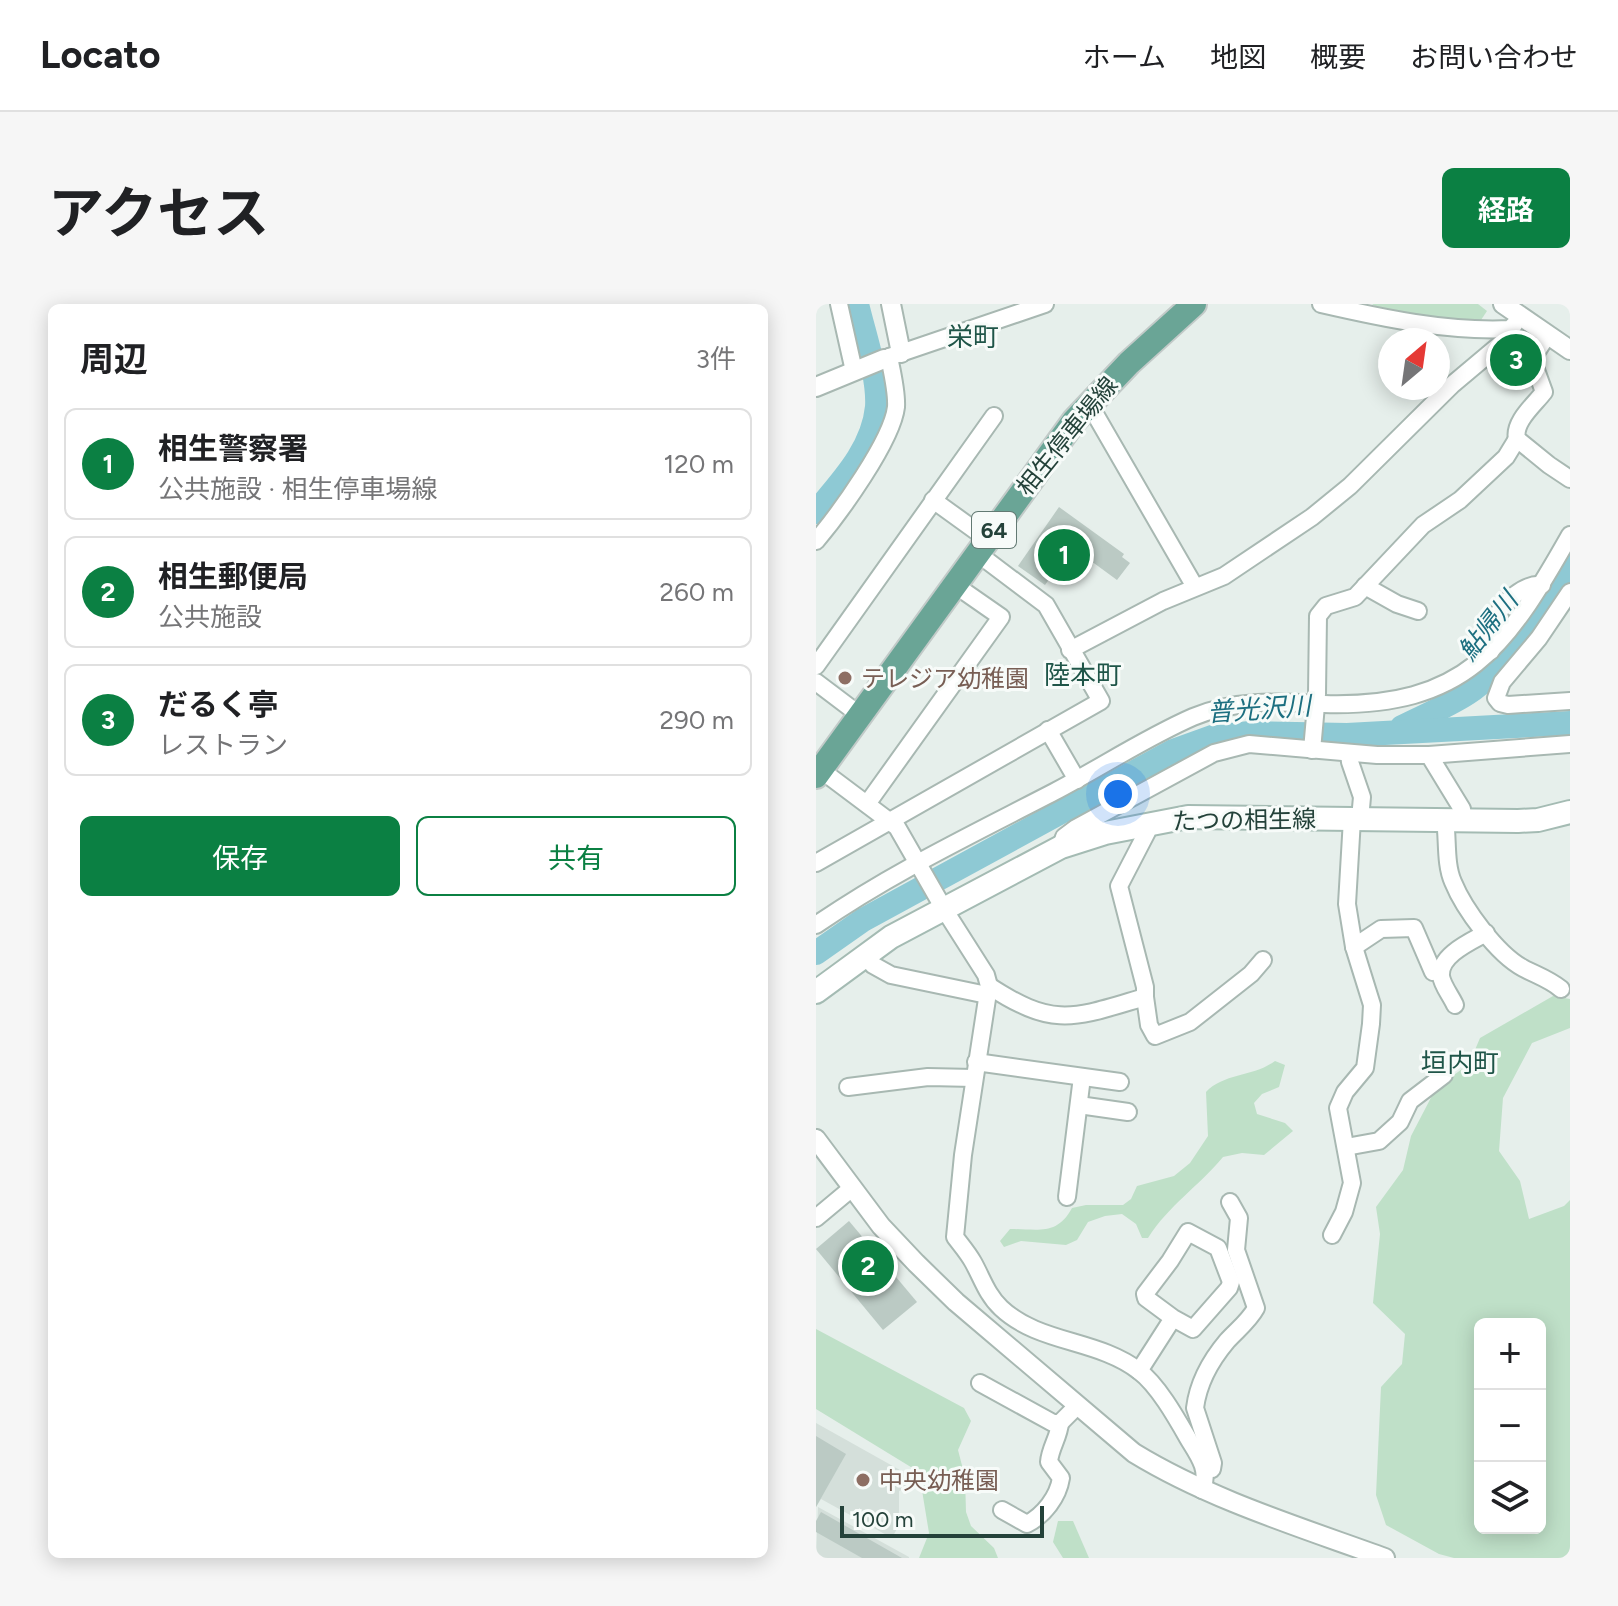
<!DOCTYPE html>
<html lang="ja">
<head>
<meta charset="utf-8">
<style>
  :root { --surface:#fff; --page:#f6f6f6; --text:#202124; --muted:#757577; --line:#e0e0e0; --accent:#0b8043 }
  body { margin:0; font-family:Figtree,"Noto Sans JP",sans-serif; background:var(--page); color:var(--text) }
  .controls { position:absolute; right:24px; bottom:24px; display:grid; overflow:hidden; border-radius:12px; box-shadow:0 4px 20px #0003 }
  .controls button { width:72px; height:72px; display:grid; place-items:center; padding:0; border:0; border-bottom:2px solid var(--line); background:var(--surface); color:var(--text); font:40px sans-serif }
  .compass { position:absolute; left:562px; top:24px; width:72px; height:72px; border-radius:50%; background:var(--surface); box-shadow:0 4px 20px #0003; rotate:29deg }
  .scale { position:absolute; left:24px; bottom:20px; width:204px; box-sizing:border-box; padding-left:8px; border:4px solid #24423a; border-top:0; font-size:22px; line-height:28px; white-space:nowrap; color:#24423a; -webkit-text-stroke:6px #f7fbf9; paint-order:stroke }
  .you { position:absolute; left:302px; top:490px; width:28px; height:28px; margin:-20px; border:6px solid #fff; border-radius:50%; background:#1a73e8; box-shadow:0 0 0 12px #1a73e833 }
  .badge { display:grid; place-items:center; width:52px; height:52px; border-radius:50%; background:var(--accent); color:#fff; font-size:26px; font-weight:700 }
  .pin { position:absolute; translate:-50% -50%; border:4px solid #fff; box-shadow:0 2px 8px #0006 }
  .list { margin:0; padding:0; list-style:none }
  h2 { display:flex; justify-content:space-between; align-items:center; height:104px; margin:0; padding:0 32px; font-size:34px }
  h2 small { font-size:26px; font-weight:400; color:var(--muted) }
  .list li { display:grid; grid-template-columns:52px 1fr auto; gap:24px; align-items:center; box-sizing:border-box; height:112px; margin:0 16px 16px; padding:0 16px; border:2px solid var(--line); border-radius:12px }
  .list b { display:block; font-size:30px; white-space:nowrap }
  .list p { margin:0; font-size:26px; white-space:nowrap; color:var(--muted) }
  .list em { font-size:26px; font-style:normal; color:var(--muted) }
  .actions { display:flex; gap:16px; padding:24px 32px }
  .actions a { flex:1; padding:18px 0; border:2px solid var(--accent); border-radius:12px; text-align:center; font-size:28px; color:var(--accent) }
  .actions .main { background:var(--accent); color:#fff }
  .icon { flex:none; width:44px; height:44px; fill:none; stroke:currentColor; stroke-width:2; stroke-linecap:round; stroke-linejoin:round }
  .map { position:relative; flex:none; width:754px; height:1254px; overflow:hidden; border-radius:12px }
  header { display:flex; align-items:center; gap:48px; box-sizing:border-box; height:112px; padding:0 40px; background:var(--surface); border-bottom:2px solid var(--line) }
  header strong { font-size:38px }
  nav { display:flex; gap:44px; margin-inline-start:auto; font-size:28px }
  .intro { display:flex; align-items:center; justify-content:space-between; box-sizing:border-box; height:192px; padding:0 48px }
  h1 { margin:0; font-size:56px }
  .button { padding:20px 36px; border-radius:12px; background:var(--accent); color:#fff; font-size:28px; font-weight:700 }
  main { display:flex; gap:48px; padding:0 48px }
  aside { flex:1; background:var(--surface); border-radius:12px; box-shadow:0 4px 20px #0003 }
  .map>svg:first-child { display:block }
  .built { fill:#d4dfda }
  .green { fill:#bfe0c8; fill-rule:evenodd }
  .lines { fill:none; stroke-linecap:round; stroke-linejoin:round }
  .river { stroke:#8ec9d4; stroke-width:24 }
  .building { fill:#bbcac4 }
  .minor-casing { stroke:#a8b8b2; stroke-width:20 }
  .tertiary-casing { stroke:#a8b8b2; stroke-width:22 }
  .secondary-casing { stroke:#a4bbb3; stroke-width:26 }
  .primary-casing { stroke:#c2cac8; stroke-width:28 }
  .minor { stroke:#fff; stroke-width:16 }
  .tertiary { stroke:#fff; stroke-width:18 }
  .secondary { stroke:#fff; stroke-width:22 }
  .primary { stroke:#6aa596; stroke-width:24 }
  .education-dot { fill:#8d6e63; stroke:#f7fbf9; stroke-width:3 }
  .labels { text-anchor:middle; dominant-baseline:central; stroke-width:6; stroke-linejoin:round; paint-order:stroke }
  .shield { fill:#f7fbf9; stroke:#637a73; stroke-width:2 }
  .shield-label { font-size:22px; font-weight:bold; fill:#24423a }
  .street-label { font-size:24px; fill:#24423a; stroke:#f7fbf9 }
  .education-label { font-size:24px; fill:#785e54; stroke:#f7fbf9; text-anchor:start }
  .neighbourhood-label { font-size:26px; fill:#1f5548; stroke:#f7fbf9 }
  .water-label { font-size:26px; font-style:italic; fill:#1c6f80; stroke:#f7fbf9 }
</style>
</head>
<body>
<header>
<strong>Locato</strong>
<nav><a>ホーム</a><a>地図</a><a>概要</a><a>お問い合わせ</a></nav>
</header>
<div class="intro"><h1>アクセス</h1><a class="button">経路</a></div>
<main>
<aside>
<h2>周辺<small>3件</small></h2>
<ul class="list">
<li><span class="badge">1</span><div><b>相生警察署</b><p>公共施設 · 相生停車場線</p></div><em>120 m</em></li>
<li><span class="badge">2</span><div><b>相生郵便局</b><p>公共施設</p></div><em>260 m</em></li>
<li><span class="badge">3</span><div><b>だるく亭</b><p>レストラン</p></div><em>290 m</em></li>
</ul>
<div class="actions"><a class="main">保存</a><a>共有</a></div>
</aside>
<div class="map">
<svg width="754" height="1254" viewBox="0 0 754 1254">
  <rect width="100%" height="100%" fill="#e6efeb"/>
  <!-- built -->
  <g class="built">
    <polygon points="0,1119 91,1170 95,1183 83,1187 83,1221 76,1234 5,1195 0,1203"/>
    <polygon points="2,1203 93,1253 93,1254 0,1254"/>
  </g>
  <!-- green -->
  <g class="green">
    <polygon points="556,0 662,0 671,7 663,19 625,18 563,5"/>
    <path d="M737,692l17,3v29l-38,15 -29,55 -4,53 21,30 9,38 35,-13 6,-6v358h-116l-15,-4 -53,-29 -10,-30 5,-108 21,-23 3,-30 -32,-31 7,-69 -4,-27 27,-37 8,-34 25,-48 33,-24 11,-26zM664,1020h60v204h-60z"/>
    <path d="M459,757l10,4 -6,22 -17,7 -8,9 3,11 28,9 8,8 -29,24 -22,-2 -19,4c-25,30 -54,48 -75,81h-6l-6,-14 -14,-10 -17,2 -17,6 -11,18 -11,5 -45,-4 -17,6 -4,-6 10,-12c28,0 47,7 62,-21l14,-3h37l8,-6 6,-13 37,-10 16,-13 18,-27 -2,-44c18,-19 48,-15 69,-31z"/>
    <polygon points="0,1025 148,1104 155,1117 142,1146 149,1173 150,1208 155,1222 178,1244 182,1254 103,1254 113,1229 103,1168 0,1105"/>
    <polygon points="242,1217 257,1217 273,1254 247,1254 237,1238"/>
  </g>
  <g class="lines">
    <!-- river -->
    <g class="river">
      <path d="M0,208c26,-31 57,-63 61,-105 2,-30 -13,-73 -20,-103"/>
      <path d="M586,423c22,-11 46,-21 66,-34 39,-25 77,-93 102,-132"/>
      <polyline points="0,649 47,616 357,447 396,433 434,429 531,431 754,419"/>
    </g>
  </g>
  <!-- building -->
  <g class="building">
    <polygon points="243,203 308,250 306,253 314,259 301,276 256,243 229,281 202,262"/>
    <polygon points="33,917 101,998 67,1026 0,945"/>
    <polygon points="0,1132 30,1150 0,1203"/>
    <polygon points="5,1208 86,1254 46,1254 0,1228 0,1217"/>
  </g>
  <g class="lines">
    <!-- minor casing -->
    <g class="minor-casing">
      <g id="minor">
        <polyline points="23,0 38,67"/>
        <path d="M505,0c61,14 126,28 189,25l4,-4"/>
        <path d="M731,32l-15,23 12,33c-10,13 -31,30 -27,47l32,26 21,14"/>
        <polyline points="73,53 229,0"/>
        <polyline points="271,102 279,110 379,283"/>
        <polyline points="117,196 171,235"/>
        <path d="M0,237c23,-27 76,-100 80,-134 1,-15 -4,-35 -7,-50"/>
        <polyline points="549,282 581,300 602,307"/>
        <polyline points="754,288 723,334 686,378 680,394 684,399 692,401 754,397"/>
        <polyline points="254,346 347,297 408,272 496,213 534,182 637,80 687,38 694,25"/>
        <path d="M675,347c0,-11 0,-22 5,-33 6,-15 28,-35 46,-33"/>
        <polyline points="0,362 178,112"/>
        <polyline points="0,378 45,412"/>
        <polyline points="232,426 261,476"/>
        <polyline points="496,446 501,390 502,312 510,302 539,293 607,221 644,196 690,153 701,135"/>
        <polyline points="533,449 534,458 546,493 544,515"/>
        <polyline points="613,451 646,505 648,517"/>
        <path d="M5,466l76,57 47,82 42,66 3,11 -26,169 -8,82c6,8 13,16 18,25 9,16 14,33 28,46 38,36 97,31 138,63 19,14 38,48 50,69 10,16 21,31 13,50"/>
        <polyline points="51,500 185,313 139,281"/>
        <path d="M629,516c3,20 0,44 8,62 11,27 44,72 70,86 13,7 26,11 38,21"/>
        <polyline points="245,543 248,533 260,524 398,449 433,440 561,451 613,451 754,440"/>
        <polyline points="0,559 285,397 230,301 161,249"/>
        <path d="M0,621c75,-52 157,-91 238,-133 46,-24 91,-54 139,-75 42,-18 86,-15 131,-13 142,4 182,-56 246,-169"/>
        <polyline points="538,643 565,625 598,624 617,668"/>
        <polyline points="49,652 57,661 75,671 171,691"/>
        <path d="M173,682c66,43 85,32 156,11v-10l-26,-101 28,-54 -2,-9"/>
        <polyline points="329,693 333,721 339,732 374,718 435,670 447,656"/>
        <path d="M639,701c-4,-9 -13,-20 -14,-29 -2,-21 31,-35 45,-43"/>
        <polyline points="160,758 304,778"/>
        <polyline points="32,783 112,773 158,774"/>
        <polyline points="263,801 312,808"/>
        <polyline points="530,843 563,837 584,818 594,797 628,771"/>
        <polyline points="251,893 266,773"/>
        <polyline points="0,914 36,884"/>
        <polyline points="516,931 528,908 536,879 522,804 529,788 549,764 555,720 556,701 538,643 531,600 536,515"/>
        <polyline points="323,1067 357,1014 330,994 329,990 354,957 372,928 402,944 415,978 413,984 377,1025 357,1014"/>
        <polyline points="164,1079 237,1119 244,1119 261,1102"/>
        <path d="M396,1165l1,-6 -18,-55c3,-24 16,-48 32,-67 10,-11 22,-20 29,-33l-20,-58 3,-32 -9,-16"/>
        <path d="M186,1206l25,14c17,-9 31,-27 34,-46l-12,-16c1,-14 10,-25 11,-39"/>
      </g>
    </g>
    <!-- tertiary casing -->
    <g class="tertiary-casing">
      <g id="tertiary">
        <polyline points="75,0 85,49"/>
        <polyline points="687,0 754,46"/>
        <polyline points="0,83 68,55"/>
        <path d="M0,835l65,87 35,37 40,39 178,151c77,47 166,74 251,105"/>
      </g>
    </g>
    <!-- secondary casing -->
    <g class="secondary-casing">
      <polyline id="secondary" points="0,688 75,633 245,543 289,529 372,513 702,517 722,516 754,508"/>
    </g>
    <!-- primary casing -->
    <g class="primary-casing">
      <polyline id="primary" points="0,472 258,117 313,59 378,0"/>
    </g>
    <!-- minor -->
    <use href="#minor" class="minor"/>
    <!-- tertiary -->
    <use href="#tertiary" class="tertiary"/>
    <!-- secondary -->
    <use href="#secondary" class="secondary"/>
    <!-- primary -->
    <use href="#primary" class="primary"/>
  </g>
  <!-- markers -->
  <g class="education-dot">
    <circle cx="29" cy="374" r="8"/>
    <circle cx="47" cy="1176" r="8"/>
  </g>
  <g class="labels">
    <!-- shield labels -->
    <rect class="shield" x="156" y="208" width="44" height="36" rx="6"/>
    <g class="shield-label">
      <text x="178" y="226">64</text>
    </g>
    <!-- street labels -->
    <g class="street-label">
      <text transform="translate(251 132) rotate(-51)">相生停車場線</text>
      <text transform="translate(428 516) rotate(-1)">たつの相生線</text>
    </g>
    <!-- education labels -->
    <g class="education-label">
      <text x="45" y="374">テレジア幼稚園</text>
      <text x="63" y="1176">中央幼稚園</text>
    </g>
    <!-- neighbourhood labels -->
    <g class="neighbourhood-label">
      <text x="157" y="33">栄町</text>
      <text x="267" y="371">陸本町</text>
      <text x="644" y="759">垣内町</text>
    </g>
    <!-- water labels -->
    <g class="water-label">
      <text transform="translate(672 322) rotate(-52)">鮎帰川</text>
      <text transform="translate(443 405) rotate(-4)">普光沢川</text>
    </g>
  </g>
</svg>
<div class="controls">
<button>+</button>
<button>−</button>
<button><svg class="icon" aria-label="layers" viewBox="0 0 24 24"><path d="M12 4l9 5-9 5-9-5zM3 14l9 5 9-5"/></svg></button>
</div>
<svg class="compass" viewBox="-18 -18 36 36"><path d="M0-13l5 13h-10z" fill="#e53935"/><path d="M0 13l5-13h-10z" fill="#757577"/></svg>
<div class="scale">100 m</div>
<div class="you"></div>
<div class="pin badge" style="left:248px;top:251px">1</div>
<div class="pin badge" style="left:52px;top:962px">2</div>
<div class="pin badge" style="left:700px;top:56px">3</div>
</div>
</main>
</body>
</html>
